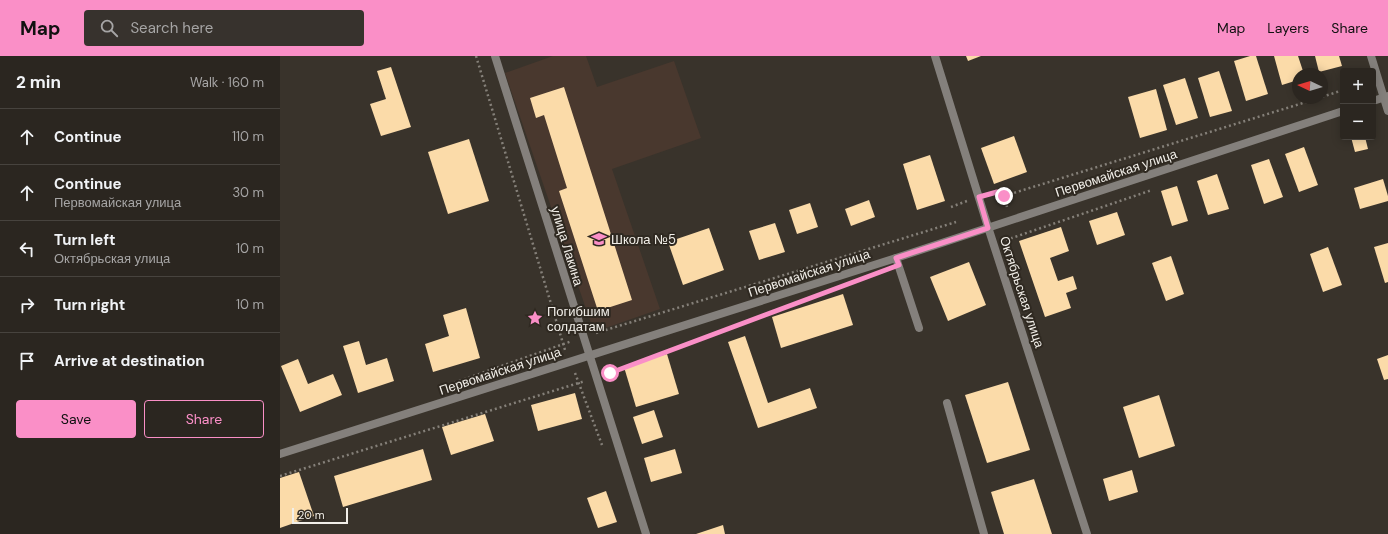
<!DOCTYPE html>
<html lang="en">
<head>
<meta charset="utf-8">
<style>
  :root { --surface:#2b2620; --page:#37322d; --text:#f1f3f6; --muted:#a6a5a5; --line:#47433e; --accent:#fa8fc7 }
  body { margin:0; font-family:"DM Sans",sans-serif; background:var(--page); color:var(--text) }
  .controls { position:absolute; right:12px; top:12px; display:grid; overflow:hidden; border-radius:4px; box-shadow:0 2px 10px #0003 }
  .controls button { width:36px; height:36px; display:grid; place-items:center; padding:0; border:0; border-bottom:1px solid var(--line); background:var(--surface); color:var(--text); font:20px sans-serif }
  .compass { position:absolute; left:1012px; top:12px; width:36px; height:36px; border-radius:50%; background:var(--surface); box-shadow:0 2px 10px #0003; rotate:274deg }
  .scale { position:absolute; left:12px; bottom:10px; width:56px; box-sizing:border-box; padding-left:4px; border:2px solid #f2efe9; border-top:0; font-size:11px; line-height:14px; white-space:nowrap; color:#f2efe9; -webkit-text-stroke:3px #2f2921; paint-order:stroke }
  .stop { position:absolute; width:12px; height:12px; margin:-9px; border:3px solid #fa8fc7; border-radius:50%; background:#fff }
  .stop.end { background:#fa8fc7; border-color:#fff; box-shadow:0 1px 4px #0008 }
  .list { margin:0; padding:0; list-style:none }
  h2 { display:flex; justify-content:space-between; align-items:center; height:52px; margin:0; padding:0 16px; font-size:17px }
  h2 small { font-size:13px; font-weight:400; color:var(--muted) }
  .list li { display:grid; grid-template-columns:26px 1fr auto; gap:12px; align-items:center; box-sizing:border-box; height:56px; padding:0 16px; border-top:1px solid var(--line) }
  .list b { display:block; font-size:15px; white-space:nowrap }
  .list p { margin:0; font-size:13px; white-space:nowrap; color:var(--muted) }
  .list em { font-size:13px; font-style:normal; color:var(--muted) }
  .actions { display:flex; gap:8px; padding:12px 16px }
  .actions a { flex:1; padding:9px 0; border:1px solid var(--accent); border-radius:4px; text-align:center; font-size:14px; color:var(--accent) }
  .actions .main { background:var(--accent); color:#111 }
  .icon { flex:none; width:22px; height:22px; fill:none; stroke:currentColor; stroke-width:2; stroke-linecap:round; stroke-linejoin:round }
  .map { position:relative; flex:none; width:1108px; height:478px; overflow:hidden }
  header { display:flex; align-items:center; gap:24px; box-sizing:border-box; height:56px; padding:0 20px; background:var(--accent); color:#111 }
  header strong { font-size:19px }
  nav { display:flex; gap:22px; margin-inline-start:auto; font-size:14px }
  .search { width:280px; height:36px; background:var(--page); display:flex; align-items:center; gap:10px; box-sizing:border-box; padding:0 14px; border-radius:4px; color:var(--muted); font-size:15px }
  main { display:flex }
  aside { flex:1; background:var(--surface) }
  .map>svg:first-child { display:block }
  .education { fill:#49382e }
  .building { fill:#fbdba9 }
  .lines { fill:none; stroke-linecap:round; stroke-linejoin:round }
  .path { stroke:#858079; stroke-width:2.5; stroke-dasharray:2 3; stroke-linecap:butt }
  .service { stroke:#84807c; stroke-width:8 }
  .minor { stroke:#84807c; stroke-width:8 }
  .tertiary { stroke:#84807c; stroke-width:8 }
  .route { stroke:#fa8fc7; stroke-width:5 }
  .labels { text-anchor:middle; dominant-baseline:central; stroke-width:4; stroke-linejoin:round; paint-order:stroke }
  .street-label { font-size:13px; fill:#f2efe9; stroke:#2f2921 }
  .poi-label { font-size:13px; fill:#f2efe9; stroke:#2f2921; text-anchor:start }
</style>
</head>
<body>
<header>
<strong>Map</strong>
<div class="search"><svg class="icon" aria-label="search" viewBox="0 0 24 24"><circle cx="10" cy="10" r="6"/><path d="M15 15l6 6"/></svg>Search here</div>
<nav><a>Map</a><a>Layers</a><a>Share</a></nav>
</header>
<main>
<aside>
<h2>2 min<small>Walk · 160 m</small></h2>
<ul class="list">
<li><svg class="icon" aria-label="ahead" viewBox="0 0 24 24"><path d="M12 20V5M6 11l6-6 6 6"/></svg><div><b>Continue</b></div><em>110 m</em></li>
<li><svg class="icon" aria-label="ahead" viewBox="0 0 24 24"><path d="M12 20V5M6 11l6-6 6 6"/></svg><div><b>Continue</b><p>Первомайская улица</p></div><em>30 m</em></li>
<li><svg class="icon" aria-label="left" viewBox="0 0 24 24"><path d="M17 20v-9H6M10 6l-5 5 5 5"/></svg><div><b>Turn left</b><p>Октябрьская улица</p></div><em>10 m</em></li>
<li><svg class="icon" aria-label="right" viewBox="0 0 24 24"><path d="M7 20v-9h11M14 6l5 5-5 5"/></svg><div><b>Turn right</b></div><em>10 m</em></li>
<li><svg class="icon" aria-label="arrive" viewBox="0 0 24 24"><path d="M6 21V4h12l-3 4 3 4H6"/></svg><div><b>Arrive at destination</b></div></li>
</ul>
<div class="actions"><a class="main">Save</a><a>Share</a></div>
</aside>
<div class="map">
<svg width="1108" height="478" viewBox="0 0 1108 478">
  <rect width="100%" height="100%" fill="#39332b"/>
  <!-- education -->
  <polygon class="education" points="273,0 306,0 317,31 394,5 421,82 332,113 380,253 314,276 225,17"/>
  <!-- building -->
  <g class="building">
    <polygon points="686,0 701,0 688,5"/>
    <polygon points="970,0 976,0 988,38 966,45 954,5"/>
    <polygon points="994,0 1018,0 1024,18 1018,18 1018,24 1002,29"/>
    <polygon points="1035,0 1059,0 1062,10 1039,16"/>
    <polygon points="111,11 131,71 101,80 90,48 106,43 97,15"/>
    <polygon points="939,15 952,55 930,61 918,22"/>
    <polygon points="905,22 918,62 896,69 883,29"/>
    <polygon points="284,31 352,244 318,255 279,135 287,132 264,59 256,62 250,42"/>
    <polygon points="876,33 887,74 860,82 848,41"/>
    <polygon points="734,80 747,116 714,128 701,92"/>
    <polygon points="1071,81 1085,81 1088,93 1075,96"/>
    <polygon points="189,83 209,145 168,158 148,96"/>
    <polygon points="1024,91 1038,129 1019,136 1005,98"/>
    <polygon points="650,99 665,145 637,154 623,108"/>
    <polygon points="989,103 1003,141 984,148 971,109"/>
    <polygon points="937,118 949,153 928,159 917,125"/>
    <polygon points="1103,123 1108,140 1108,145 1080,153 1074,132"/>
    <polygon points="897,130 908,165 892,170 881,135"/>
    <polygon points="589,144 595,161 571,170 565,153"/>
    <polygon points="530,147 538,171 517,178 509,154"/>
    <polygon points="837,156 845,179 817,189 809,165"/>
    <polygon points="495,167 505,196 479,204 469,175"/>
    <polygon points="781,171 789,195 770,202 778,225 793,220 797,233 786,237 791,252 765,261 739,185"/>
    <polygon points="429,172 444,214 403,229 388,186"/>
    <polygon points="1108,187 1108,226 1105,227 1094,191"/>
    <polygon points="1048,191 1062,229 1043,236 1030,198"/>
    <polygon points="891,200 904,238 886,245 872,207"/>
    <polygon points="689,206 706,249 668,265 650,221"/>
    <polygon points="563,238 573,269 501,292 492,261"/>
    <polygon points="186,252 200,302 153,316 145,288 169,280 163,259"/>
    <polygon points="465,280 488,347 530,332 537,352 478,372 448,286"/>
    <polygon points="79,285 86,309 107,302 114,325 78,337 63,290"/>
    <polygon points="387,298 399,338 356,351 344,311"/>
    <polygon points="1108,299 1108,323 1104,324 1097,303"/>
    <polygon points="18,303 28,328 53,318 62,339 20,356 1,310"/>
    <polygon points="728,326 750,394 707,407 685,339"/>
    <polygon points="295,337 302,363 258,375 251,349"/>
    <polygon points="879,339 895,390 859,402 843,351"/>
    <polygon points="374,354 383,381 362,388 353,361"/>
    <polygon points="205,358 214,385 171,399 162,371"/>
    <polygon points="143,393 152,424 63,451 54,420"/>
    <polygon points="395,393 402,417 371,426 364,402"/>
    <polygon points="852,414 858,436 829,445 823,423"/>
    <polygon points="19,416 34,460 0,472 0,422"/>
    <polygon points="754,423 772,478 724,478 711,436"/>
    <polygon points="326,435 337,466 318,472 307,442"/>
    <polygon points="443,469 445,478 416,478"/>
  </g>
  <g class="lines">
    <!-- path -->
    <g class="path">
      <polyline points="196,0 285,294"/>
      <polyline points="1042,41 1063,34"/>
      <polyline points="711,138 717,136 724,140 1039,42"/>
      <polyline points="724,140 727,151"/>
      <polyline points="671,151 687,145"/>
      <polyline points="726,184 872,134"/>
      <polyline points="316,277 676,166"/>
      <polyline points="295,317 322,389"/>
      <polyline points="329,317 476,262"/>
      <polyline points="165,330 292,285"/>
      <polyline points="0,420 305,325"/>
    </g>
    <!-- service -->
    <g class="service">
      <polyline points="616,202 639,272"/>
      <polyline points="667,347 704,478"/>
    </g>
    <!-- minor -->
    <g class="minor">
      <polyline points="215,0 366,478"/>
      <polyline points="1091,0 1108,55"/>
    </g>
    <!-- tertiary -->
    <g class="tertiary">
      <polyline points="655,0 708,171 807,478"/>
      <polyline points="1093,45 1108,40"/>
      <polyline points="0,398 616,202 1063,55"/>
    </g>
  </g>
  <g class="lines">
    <!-- route -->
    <polyline class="route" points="330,317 619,209 616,202 708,172 699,141 717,136 724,140"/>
  </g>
  <!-- icons -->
  <defs>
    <g id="school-bare" transform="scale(1.2)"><path d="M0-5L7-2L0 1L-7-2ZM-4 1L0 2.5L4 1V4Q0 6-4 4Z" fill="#fa8fc7" stroke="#2f2921" stroke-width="2.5" paint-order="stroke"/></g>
    <g id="sight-bare" transform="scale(1.2)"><path d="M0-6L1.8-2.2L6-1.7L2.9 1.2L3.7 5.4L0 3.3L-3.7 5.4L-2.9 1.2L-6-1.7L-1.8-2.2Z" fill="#fa8fc7" stroke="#2f2921" stroke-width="2.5" paint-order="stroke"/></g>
  </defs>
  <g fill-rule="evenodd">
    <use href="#school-bare" x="319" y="183"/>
    <use href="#sight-bare" x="255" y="262"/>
  </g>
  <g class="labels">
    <!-- street labels -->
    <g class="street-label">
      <text transform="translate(836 117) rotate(-18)">Первомайская улица</text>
      <text transform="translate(287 190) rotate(73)">улица Лакина</text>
      <text transform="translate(529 217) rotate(-18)">Первомайская улица</text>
      <text transform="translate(742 236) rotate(72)">Октябрьская улица</text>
      <text transform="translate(220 315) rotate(-18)">Первомайская улица</text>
    </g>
    <!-- poi labels -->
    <g class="poi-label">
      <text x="331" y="183">Школа №5</text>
      <text x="267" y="255">Погибшим<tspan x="267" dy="15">солдатам</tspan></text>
    </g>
  </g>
</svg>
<div class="controls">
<button>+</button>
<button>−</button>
</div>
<svg class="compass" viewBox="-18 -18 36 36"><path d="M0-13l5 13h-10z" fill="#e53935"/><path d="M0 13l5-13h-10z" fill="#a6a5a5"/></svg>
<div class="scale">20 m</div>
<div class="stop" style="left:330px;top:317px"></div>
<div class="stop end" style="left:724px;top:140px"></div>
</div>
</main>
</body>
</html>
